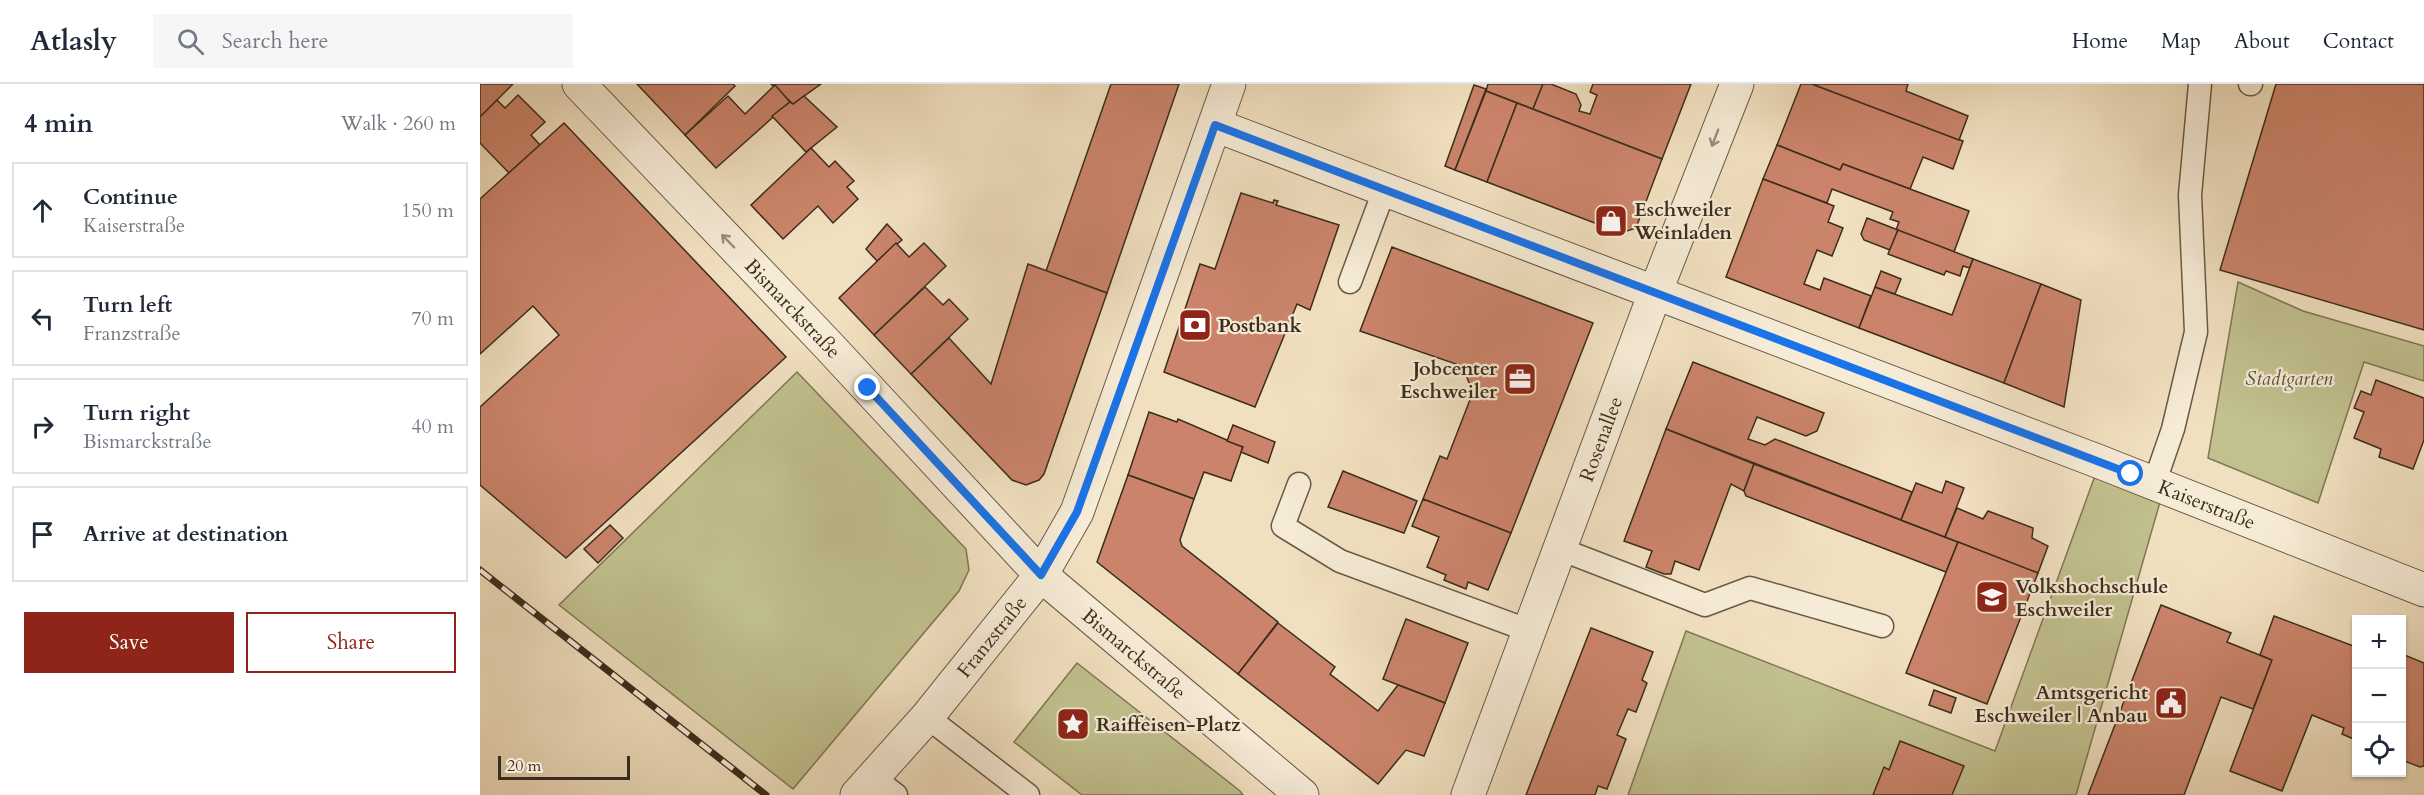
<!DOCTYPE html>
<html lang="en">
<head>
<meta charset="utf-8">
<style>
  :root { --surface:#fff; --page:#f6f6f7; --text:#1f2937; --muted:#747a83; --line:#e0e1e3; --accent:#8f2418 }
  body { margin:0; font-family:Cardo,serif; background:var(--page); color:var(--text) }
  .controls { position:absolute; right:18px; bottom:18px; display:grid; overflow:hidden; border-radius:0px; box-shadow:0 2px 4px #0004 }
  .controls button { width:54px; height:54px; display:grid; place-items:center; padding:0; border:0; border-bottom:2px solid var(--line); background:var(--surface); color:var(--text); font:30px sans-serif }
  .scale { position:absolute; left:18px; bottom:15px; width:132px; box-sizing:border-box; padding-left:6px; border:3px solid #3b2d1d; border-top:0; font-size:16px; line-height:21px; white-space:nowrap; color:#3b2d1d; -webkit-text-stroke:4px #f6ebd6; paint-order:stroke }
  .stop { position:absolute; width:18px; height:18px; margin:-14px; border:4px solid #1a73e8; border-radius:50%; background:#fff }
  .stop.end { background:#1a73e8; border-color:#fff; box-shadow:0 2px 6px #0008 }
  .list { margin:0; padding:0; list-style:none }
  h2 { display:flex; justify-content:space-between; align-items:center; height:78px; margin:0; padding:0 24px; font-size:26px }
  h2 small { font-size:20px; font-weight:400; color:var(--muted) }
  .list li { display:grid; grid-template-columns:39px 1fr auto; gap:18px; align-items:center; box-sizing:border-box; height:96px; margin:0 12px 12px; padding:0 12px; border:2px solid var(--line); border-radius:0px }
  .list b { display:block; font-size:22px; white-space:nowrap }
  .list p { margin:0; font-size:20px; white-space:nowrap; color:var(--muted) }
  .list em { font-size:20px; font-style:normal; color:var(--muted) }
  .actions { display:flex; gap:12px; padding:18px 24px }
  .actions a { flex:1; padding:14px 0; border:2px solid var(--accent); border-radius:0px; text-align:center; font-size:21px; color:var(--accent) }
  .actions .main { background:var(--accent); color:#fff }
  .icon { flex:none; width:33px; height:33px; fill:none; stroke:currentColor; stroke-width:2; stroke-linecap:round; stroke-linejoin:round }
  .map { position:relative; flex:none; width:1944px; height:711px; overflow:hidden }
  header { display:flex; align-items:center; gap:36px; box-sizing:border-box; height:84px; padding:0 30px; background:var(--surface); border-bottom:2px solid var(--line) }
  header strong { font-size:28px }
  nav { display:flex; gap:33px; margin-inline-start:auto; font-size:21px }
  .search { width:420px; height:54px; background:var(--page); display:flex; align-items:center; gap:15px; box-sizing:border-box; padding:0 21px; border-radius:0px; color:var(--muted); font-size:22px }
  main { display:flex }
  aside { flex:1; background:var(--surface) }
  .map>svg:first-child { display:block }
  .green { fill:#c1c08e; stroke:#7e7656; stroke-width:1.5 }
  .building { fill:#cb846b; stroke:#3b2d1d; stroke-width:1.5 }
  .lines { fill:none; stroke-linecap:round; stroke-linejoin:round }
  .service-casing { stroke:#685a46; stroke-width:25 }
  .minor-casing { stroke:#685a46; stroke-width:35 }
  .service { stroke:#f6ebd6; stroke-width:22 }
  .minor { stroke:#f6ebd6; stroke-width:33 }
  .rail-casing { stroke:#3b2d1d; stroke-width:7 }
  .rail { stroke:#f6ebd6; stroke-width:4.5; stroke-dasharray:14; stroke-linecap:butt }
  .oneway { stroke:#988c7a }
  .route { stroke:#1a73e8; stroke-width:8 }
  .labels { text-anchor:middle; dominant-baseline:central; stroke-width:4.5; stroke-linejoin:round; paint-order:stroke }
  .poi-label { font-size:20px; font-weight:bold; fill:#3b2d1d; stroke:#f6ebd6; text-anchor:start }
  .street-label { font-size:20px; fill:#3b2d1d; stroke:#f6ebd6 }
  .park-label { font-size:20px; font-style:italic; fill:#5c5239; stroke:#f6ebd6 }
</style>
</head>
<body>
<header>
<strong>Atlasly</strong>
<div class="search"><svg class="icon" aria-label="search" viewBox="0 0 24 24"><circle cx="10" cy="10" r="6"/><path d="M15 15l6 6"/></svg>Search here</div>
<nav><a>Home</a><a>Map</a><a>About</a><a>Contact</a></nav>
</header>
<main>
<aside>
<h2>4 min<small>Walk · 260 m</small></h2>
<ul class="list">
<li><svg class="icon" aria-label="ahead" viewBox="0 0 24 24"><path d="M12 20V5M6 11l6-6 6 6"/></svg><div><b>Continue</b><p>Kaiserstraße</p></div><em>150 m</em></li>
<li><svg class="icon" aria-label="left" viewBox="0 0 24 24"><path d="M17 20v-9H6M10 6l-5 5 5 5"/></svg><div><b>Turn left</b><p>Franzstraße</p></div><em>70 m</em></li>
<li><svg class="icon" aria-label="right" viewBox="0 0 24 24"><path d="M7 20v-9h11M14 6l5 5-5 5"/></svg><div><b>Turn right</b><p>Bismarckstraße</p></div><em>40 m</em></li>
<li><svg class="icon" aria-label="arrive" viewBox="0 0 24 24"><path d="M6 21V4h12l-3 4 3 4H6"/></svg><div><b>Arrive at destination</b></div></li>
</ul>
<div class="actions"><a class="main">Save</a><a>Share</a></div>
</aside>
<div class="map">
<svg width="1944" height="711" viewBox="0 0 1944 711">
  <rect width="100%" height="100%" fill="#f1e0c0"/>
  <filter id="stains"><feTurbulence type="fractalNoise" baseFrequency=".00333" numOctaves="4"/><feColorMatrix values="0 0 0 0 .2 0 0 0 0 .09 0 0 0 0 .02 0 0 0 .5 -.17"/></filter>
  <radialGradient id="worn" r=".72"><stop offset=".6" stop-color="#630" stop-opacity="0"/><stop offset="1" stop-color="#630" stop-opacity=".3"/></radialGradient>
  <!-- green -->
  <g class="green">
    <polygon points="1758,198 1823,227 1944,262 1944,297 1884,278 1838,419 1728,374"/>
    <polygon points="317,288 486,465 489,486 479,507 313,705 79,521"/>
    <polygon points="1620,378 1684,404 1596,711 1148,711 1206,547 1515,667"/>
    <polygon points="597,579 760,707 763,711 602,711 534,658"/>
  </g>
  <!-- building -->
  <g class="building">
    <polygon points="0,0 33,0 0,33"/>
    <polygon points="157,0 253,0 255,2 205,51"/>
    <polygon points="291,0 341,0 313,20"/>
    <polygon points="631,0 699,0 627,209 566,187"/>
    <polygon points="1008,0 1063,0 1053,25 1006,7"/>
    <polygon points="1063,0 1071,0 1096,10 1101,21 1099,27 1110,30 1117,11 1110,8 1113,0 1211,0 1182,75 1053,25"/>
    <polygon points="1321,0 1332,0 1483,57 1473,85 1443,73 1430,105 1363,80 1360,86 1297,61"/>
    <polygon points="1332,0 1428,0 1426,7 1488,32 1479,56"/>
    <polygon points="1796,0 1944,0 1944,246 1740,186"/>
    <polygon points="295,1 310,18 236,84 205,51 248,12 265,30"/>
    <polygon points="994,1 1006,5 975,86 965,82"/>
    <polygon points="1006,7 1037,19 1007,98 975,86"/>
    <polygon points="38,11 65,38 51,51 60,61 29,89 0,59 0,33 17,16 25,24"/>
    <polygon points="324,12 357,43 326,68 292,32 310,18 313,20"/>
    <polygon points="1037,19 1182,75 1156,144 1141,149 1007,98"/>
    <polygon points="84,39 306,273 86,474 0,401 0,323 79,251 53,222 0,270 0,115"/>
    <polygon points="1297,61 1360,86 1363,80 1489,127 1474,168 1416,146 1419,138 1410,135 1413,128 1352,105 1347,119 1283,95"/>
    <polygon points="331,64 349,83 355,77 374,97 367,103 378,115 353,139 338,122 303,155 271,121"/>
    <polygon points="1283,95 1354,122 1348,138 1363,144 1352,172 1337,166 1324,200 1340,206 1344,194 1391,212 1379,244 1246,193"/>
    <polygon points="761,109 793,119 794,116 798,117 796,121 859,141 830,226 817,220 775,323 684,288 720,180 735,185"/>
    <polygon points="1387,134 1418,146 1410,166 1384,156 1381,150"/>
    <polygon points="407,140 422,156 397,177 386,165"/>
    <polygon points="1418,146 1493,175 1490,184 1483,182 1480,192 1466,187 1464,191 1408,170"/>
    <polygon points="416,159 429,173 444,159 466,182 394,251 359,214"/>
    <polygon points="912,163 1113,239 1031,449 943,415 960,372 967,375 993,308 982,282 880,247"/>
    <polygon points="1493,175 1561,200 1524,299 1379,244 1395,203 1472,231"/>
    <polygon points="548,180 627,209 564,390 559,396 546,401 532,396 431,290 469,254 511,300"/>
    <polygon points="1401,187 1421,195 1415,210 1395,203"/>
    <polygon points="1561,200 1601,216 1584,323 1524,299"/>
    <polygon points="445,203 463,221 469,215 488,235 431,290 394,251"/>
    <polygon points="1213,278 1344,329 1337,347 1326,352 1277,333 1268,355 1285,361 1295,355 1432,408 1421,436 1186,345"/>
    <polygon points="1896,296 1944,314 1944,356 1933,385 1899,373 1901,365 1874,354 1884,328 1874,324 1881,307 1891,311"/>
    <polygon points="669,328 697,338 698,335 763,363 751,397 724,388 714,415 648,391"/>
    <polygon points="753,341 795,358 788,379 761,368 763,363 747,357"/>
    <polygon points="1186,345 1274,380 1264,407 1251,400 1219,486 1195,477 1191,490 1184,490 1166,483 1172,467 1144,457"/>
    <polygon points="1274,380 1478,458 1466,488 1266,412 1264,407"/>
    <polygon points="863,387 937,417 924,449 848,423"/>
    <polygon points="648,391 714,415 700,456 702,462 798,538 758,590 617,478"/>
    <polygon points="1466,397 1484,404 1465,453 1421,436 1436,399 1462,409"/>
    <polygon points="943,415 1031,449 1008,506 988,498 986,505 964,496 966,491 947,483 959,453 932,442"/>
    <polygon points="1477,424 1503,435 1508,427 1553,444 1552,454 1568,462 1558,489 1465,453"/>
    <polygon points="130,441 143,454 118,479 104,465"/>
    <polygon points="1478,458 1558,489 1507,620 1426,589"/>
    <polygon points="1681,521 1751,549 1747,558 1792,576 1773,625 1741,613 1704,711 1608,711"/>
    <polygon points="1794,532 1876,563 1876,656 1862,650 1864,644 1832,631 1802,707 1750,687 1792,576 1780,571"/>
    <polygon points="926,535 988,559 965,619 903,595"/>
    <polygon points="798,539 855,583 850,590 898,627 918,601 965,619 944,672 926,666 898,700 758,590"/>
    <polygon points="1111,544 1173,568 1162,596 1167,599 1156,628 1148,625 1137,651 1146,655 1127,705 1118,702 1115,711 1046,711"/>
    <polygon points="1922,570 1944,579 1944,682 1940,683 1922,676"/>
    <polygon points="1454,606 1476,614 1471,629 1449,621"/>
    <polygon points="1420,657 1484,682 1472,711 1393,711 1404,683 1409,686"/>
  </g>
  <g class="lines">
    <!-- service casing -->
    <g class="service-casing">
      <g id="service">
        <polyline points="1770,0 1771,0"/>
        <polyline points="870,198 905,104"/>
        <polyline points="819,400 803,442 860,477 1050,547"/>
        <polyline points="1674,400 1693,345 1716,248 1710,111 1720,0"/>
        <polyline points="1080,465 1225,521 1270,504 1402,542"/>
        <polyline points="447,633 548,711"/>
        <polyline points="394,694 416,711"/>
      </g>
    </g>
    <!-- minor casing -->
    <g class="minor-casing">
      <g id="minor">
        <path id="s1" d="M99,0l248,260 214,231 261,220"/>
        <path id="s2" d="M735,41l885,337 324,128"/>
        <path id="s3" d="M377,711l70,-78 114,-142 36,-63 152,-428"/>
        <path id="s4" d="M988,711l187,-502 82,-209"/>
      </g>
    </g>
    <!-- service -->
    <use href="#service" class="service"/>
    <!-- minor -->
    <use href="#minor" class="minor"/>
    <!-- rail casing -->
    <g class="rail-casing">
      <polyline id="rail" points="0,486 286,711"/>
    </g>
    <!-- rail -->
    <use href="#rail" class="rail"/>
  </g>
  <!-- one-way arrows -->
  <defs><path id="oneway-shaft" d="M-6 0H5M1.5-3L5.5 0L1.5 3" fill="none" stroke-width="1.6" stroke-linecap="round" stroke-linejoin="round" transform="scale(1.5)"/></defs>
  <g class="oneway">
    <use href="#oneway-shaft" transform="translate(1235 54) rotate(111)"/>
    <use href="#oneway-shaft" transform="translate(248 157) rotate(-134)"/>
  </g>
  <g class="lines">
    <!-- route -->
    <polyline class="route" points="388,304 561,491 597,428 735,41 1651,390"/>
  </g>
  <!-- icons -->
  <defs>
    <g id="shop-square" transform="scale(1.725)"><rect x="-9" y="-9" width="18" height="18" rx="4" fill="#8f2418" stroke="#f6ebd6"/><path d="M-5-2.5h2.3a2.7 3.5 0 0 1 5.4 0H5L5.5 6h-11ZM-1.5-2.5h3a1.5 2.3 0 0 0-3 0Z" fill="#fff"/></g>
    <g id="bank-square" transform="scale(1.725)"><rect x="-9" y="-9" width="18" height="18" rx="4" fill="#8f2418" stroke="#f6ebd6"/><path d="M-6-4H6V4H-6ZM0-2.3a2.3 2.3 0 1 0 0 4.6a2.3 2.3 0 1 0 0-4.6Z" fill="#fff"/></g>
    <g id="office-square" transform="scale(1.725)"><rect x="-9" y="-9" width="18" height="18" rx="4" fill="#8f2418" stroke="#f6ebd6"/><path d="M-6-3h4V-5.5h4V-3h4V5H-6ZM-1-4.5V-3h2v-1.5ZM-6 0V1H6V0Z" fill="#fff"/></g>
    <g id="university-square" transform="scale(1.725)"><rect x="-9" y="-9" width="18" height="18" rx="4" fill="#8f2418" stroke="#f6ebd6"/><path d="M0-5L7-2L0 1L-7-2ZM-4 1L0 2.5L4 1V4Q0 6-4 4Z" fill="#fff"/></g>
    <g id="civic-square" transform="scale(1.725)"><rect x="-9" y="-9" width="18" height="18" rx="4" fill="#8f2418" stroke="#f6ebd6"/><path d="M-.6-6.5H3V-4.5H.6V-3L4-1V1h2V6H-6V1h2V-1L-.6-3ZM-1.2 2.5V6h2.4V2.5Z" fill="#fff"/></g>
    <g id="sight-square" transform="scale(1.725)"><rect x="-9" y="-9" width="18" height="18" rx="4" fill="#8f2418" stroke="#f6ebd6"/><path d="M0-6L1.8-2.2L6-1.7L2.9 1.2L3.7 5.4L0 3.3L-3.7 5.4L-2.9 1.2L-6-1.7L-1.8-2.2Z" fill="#fff"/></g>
  </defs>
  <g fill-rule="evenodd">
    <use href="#shop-square" x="1131" y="137"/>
    <use href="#bank-square" x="715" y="241"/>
    <use href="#office-square" x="1040" y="295"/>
    <use href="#university-square" x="1512" y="513"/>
    <use href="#civic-square" x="1691" y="619"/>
    <use href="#sight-square" x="593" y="640"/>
  </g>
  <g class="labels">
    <!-- poi labels -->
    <g class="poi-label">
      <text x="1154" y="125">Eschweiler<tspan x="1154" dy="23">Weinladen</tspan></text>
      <text x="738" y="241">Postbank</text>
      <text x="1017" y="284" text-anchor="end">Jobcenter<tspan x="1017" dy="23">Eschweiler</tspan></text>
      <text x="1535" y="502">Volkshochschule<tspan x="1535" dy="23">Eschweiler</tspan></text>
      <text x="1668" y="608" text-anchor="end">Amtsgericht<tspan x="1668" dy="23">Eschweiler | Anbau</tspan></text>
      <text x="616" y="640">Raiffeisen-Platz</text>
    </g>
    <!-- street labels -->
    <g class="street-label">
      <text stroke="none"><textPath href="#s1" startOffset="310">Bismarckstraße</textPath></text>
      <text stroke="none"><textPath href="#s4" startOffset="380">Rosenallee</textPath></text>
      <text stroke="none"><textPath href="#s2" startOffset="1062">Kaiserstraße</textPath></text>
      <text stroke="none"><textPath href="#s3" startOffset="208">Franzstraße</textPath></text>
      <text stroke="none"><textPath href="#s1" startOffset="796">Bismarckstraße</textPath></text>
    </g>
    <!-- park labels -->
    <g class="park-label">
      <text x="1809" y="294">Stadtgarten</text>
    </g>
  </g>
  <rect width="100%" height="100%" filter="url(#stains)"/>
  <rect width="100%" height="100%" fill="url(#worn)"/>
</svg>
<div class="controls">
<button>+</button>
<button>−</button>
<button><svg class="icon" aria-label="locate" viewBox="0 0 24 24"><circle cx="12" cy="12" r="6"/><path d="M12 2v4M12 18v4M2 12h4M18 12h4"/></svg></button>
</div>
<div class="scale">20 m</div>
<div class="stop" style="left:1651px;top:390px"></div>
<div class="stop end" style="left:388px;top:304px"></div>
</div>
</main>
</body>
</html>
